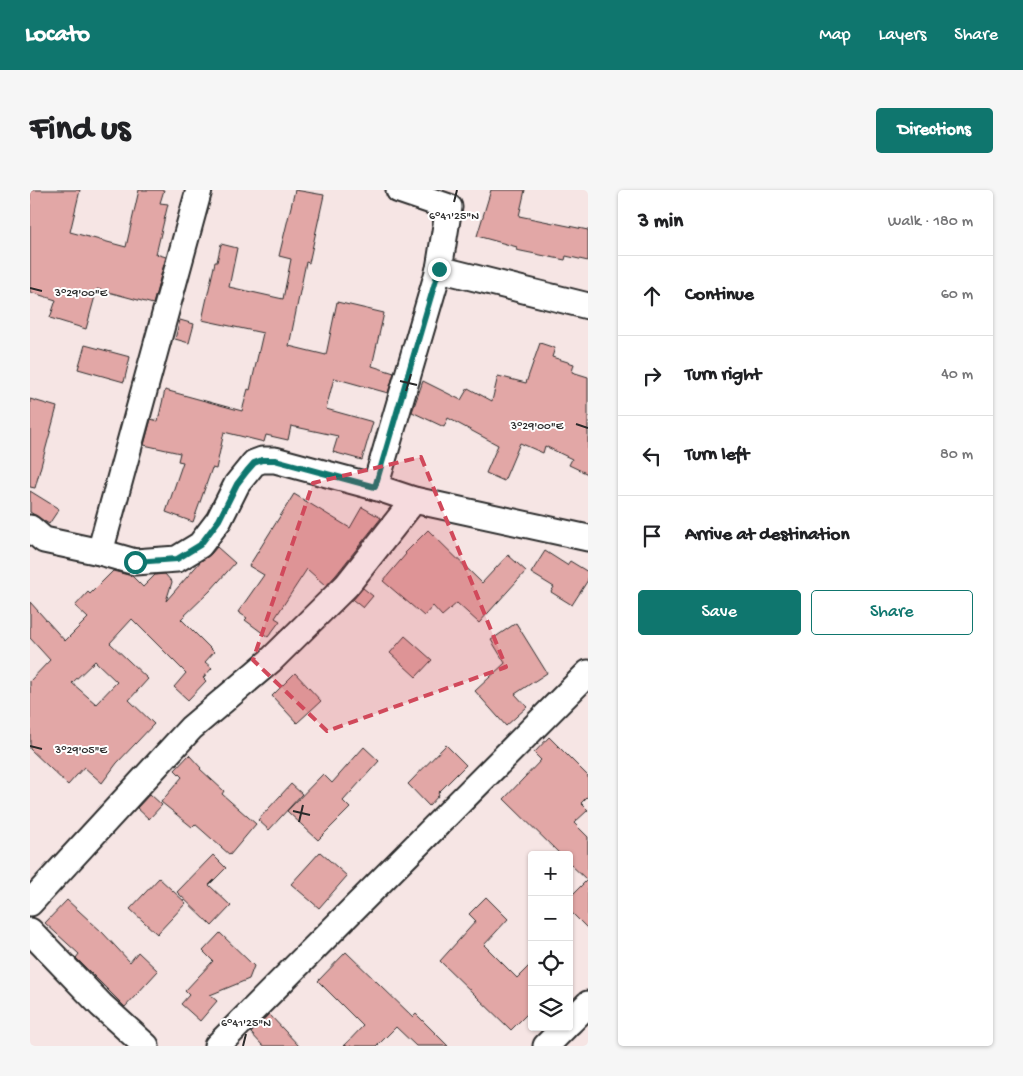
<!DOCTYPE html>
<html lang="en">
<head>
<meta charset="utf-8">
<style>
  :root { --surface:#fff; --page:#f6f6f6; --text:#202124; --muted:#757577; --line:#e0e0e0; --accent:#0f766e }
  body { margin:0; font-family:"Gochi Hand",sans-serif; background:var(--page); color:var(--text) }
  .controls { position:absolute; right:15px; bottom:15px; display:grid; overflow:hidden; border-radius:5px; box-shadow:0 1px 4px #0004 }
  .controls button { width:45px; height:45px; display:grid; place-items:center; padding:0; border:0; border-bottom:1px solid var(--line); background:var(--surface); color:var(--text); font:25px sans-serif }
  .stop { position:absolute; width:15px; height:15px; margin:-11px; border:4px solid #0f766e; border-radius:50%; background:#fff }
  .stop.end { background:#0f766e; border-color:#fff; box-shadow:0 1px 5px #0008 }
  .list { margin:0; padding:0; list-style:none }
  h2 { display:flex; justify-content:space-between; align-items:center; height:65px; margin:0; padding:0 20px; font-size:21px }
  h2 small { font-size:16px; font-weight:400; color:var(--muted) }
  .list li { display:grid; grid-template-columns:32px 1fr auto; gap:15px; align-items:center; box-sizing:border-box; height:80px; padding:0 20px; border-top:1px solid var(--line) }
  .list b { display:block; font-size:19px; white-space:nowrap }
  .list em { font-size:16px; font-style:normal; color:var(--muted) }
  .actions { display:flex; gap:10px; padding:15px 20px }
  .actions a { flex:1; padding:11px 0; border:1px solid var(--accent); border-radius:5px; text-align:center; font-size:18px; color:var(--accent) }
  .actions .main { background:var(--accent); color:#fff }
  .icon { flex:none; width:28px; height:28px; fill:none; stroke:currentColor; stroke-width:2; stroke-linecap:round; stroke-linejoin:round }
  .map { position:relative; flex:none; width:558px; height:856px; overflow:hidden; border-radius:5px }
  header { display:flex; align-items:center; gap:30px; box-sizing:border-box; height:70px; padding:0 25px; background:var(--accent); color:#fff }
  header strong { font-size:24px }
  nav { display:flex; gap:28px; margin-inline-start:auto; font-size:18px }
  .intro { display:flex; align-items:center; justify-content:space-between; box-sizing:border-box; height:120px; padding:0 30px }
  h1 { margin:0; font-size:35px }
  .button { padding:12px 22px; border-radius:5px; background:var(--accent); color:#fff; font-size:18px; font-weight:700 }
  main { display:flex; gap:30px; padding:0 30px }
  aside { flex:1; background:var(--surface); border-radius:5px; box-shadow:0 1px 4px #0004 }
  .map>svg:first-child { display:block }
  .building { fill:#e2a7a6; stroke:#2b2b2b; fill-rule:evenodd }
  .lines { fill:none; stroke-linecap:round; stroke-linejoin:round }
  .minor-casing { stroke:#2b2b2b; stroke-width:29 }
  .minor { stroke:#fff; stroke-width:25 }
  .route { stroke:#0f766e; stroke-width:6 }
  .marked { fill:#d1495b; fill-opacity:0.2; stroke:#d1495b; stroke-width:4; stroke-dasharray:10 6; stroke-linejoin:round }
  .ticks { fill:none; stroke:#2b2b2b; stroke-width:2 }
  .ticks-label { font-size:12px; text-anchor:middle; fill:#2b2b2b; stroke:#fff; stroke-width:4; stroke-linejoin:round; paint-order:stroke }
</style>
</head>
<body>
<header>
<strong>Locato</strong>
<nav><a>Map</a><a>Layers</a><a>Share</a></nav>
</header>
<div class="intro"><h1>Find us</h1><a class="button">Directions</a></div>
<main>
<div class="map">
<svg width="558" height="856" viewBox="0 0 558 856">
  <rect width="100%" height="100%" fill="#f6e5e4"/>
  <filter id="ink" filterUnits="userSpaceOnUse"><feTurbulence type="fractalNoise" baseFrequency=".02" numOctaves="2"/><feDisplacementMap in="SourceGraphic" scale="10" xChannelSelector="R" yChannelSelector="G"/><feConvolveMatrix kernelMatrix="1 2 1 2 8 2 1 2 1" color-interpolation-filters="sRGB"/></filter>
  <g filter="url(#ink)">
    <!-- building -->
    <g class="building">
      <polygon points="0,0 50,0 40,42 96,57 109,0 134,0 130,13 138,14 126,64 136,67 123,114 67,99 56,139 20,128 26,110 0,102"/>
      <polygon points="265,0 294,5 279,73 276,72 259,156 296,165 307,112 354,123 342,176 364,183 358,203 304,188 296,219 343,232 332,270 303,262 308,246 261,236 258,250 236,245 234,252 194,242 186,279 182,278 163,332 136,322 153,272 148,271 150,263 114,255 121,229 128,231 135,200 212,221 218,199 220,200 233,143 172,130 185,72 187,72 191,54 207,58 199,97 253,109 261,69 249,66"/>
      <polygon points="461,0 495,0 489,26 558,40 558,71 536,66 535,70 486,60 487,57 447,46"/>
      <polygon points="150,130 164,134 159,153 145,149"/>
      <polygon points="510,153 525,158 522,167 544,174 542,182 558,187 558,284 539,275 542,269 515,256 513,263 490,253 474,291 456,283 468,255 418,228 414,237 382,222 393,191 431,210 438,198 462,211 468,186 496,193"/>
      <polygon points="55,155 100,167 94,192 48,179"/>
      <polygon points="0,209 27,217 5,298 0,297"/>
      <polygon points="0,301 29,319 19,334 0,322"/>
      <polygon points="264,304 320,338 332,317 351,328 306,385 296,396 277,379 245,428 250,431 238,447 215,430 217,428 208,422 234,385 219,376"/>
      <polygon points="398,340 452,393 478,365 496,381 449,433 427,413 412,426 403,416 394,426 353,391 376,364 375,363"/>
      <path d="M187,357l18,16 -25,28 -29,28 33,33 -9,10 7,6 -9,10 3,3 -18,19 -14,-13 12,-14 -54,-54 -22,24 38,36 -19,21 25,24 -37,39 -15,20 -18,-16 -16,18 -38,-36v-68l20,-21 -20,-22v-36l35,39 23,-23 -13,-12 13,-14 2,2 23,-23 19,5 11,11 12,-12 10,-1 7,8 -6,19 35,-40 10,-7zM65,471l22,21 -21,22 -24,-21z"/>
      <polygon points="515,361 537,375 540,371 558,382 558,390 542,415 521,402 524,397 501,383"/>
      <polygon points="333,398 343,406 333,418 323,410"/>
      <polygon points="486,433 517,483 485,504 497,517 476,536 445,501 475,473 461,450"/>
      <polygon points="375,446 402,470 386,487 360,463"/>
      <polygon points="265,483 291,511 267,533 242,506"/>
      <polygon points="519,547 558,586 558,606 551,613 558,620 544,633 558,647 558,739 539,720 539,708 557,690 539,673 539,665 531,665 474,609 511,570 504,563"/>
      <polygon points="416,555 436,575 408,603 409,605 399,616 378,594"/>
      <polygon points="334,557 349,571 313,611 320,618 288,650 257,621 293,584 302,593"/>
      <polygon points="159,565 171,578 170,579 194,601 192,604 226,634 200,665 165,634 162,637 131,612 152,587 145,580"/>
      <polygon points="261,594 272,604 239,640 228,630"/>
      <polygon points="120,604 132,615 119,629 107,618"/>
      <polygon points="290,662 317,686 289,718 261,694"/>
      <polygon points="183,665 196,678 179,695 201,716 182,736 147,702"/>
      <polygon points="129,688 156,713 127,744 100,719"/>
      <polygon points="456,707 478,729 454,755 487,788 502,773 502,819 481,840 410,771 446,731 439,724"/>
      <polygon points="37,710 72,742 100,772 108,762 128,781 95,817 46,768 49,764 15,733"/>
      <polygon points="190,743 224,776 219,789 180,805 187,811 170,831 151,814 159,805 155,801 183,771 173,761"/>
      <polygon points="316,762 383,827 386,824 418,856 386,856 366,837 347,856 314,856 333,836 288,791"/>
      <polygon points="239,824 269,856 233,856 221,843"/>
    </g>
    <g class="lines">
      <!-- minor casing -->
      <g class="minor-casing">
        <g id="minor">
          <polyline points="409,79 558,116"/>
          <polyline points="345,297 409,79 419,17 369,0"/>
          <polyline points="0,338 14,350 70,362 105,372 147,369 170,355 189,330 207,294 224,273 232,270 245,270 345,297 384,310 558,348"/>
          <polyline points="70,362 169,0"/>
          <polyline points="0,713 161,538 240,471 317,395 384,310"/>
          <polyline points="0,741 71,815 116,856"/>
          <polyline points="539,833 558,814"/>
          <polyline points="187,856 558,483"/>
          <polyline points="516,856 535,837"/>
        </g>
      </g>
      <!-- minor -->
      <use href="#minor" class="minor"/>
    </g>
  </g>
  <g class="lines" filter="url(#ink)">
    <!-- route -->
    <polyline class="route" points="105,372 147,369 170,355 189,330 207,294 217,281 224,273 232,270 245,270 345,297 409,79"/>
  </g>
  <!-- marked area -->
  <path class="marked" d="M391,267l85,210 -179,64 -74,-71 60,-177z"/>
  <!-- ticks -->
  <path class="ticks" d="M424,12l3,-12M0,98l12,3M370,191l17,4M376,201l5,-17M546,234l12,4M0,556l12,3M263,621l17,4M269,632l4,-17M213,856l3,-12"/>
  <g class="ticks-label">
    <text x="424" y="29">6°41'25"N</text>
    <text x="51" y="106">3°29'00"E</text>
    <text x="507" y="239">3°29'00"E</text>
    <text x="51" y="563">3°29'05"E</text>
    <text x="216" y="836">6°41'25"N</text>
  </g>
</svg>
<div class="controls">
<button>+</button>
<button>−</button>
<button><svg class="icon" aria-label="locate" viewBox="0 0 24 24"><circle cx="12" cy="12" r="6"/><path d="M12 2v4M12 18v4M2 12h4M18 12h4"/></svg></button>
<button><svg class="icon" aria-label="layers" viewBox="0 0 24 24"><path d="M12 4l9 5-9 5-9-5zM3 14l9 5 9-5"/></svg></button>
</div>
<div class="stop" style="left:105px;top:372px"></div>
<div class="stop end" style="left:409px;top:79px"></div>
</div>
<aside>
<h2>3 min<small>Walk · 180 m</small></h2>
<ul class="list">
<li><svg class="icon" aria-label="ahead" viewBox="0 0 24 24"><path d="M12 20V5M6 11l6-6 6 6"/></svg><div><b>Continue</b></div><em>60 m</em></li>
<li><svg class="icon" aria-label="right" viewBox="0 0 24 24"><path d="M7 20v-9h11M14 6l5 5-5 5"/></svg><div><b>Turn right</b></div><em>40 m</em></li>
<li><svg class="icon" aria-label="left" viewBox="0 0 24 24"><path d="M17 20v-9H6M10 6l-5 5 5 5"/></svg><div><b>Turn left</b></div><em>80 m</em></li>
<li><svg class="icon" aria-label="arrive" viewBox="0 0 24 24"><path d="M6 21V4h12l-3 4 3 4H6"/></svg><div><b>Arrive at destination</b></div></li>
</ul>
<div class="actions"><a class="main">Save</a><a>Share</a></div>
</aside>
</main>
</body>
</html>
